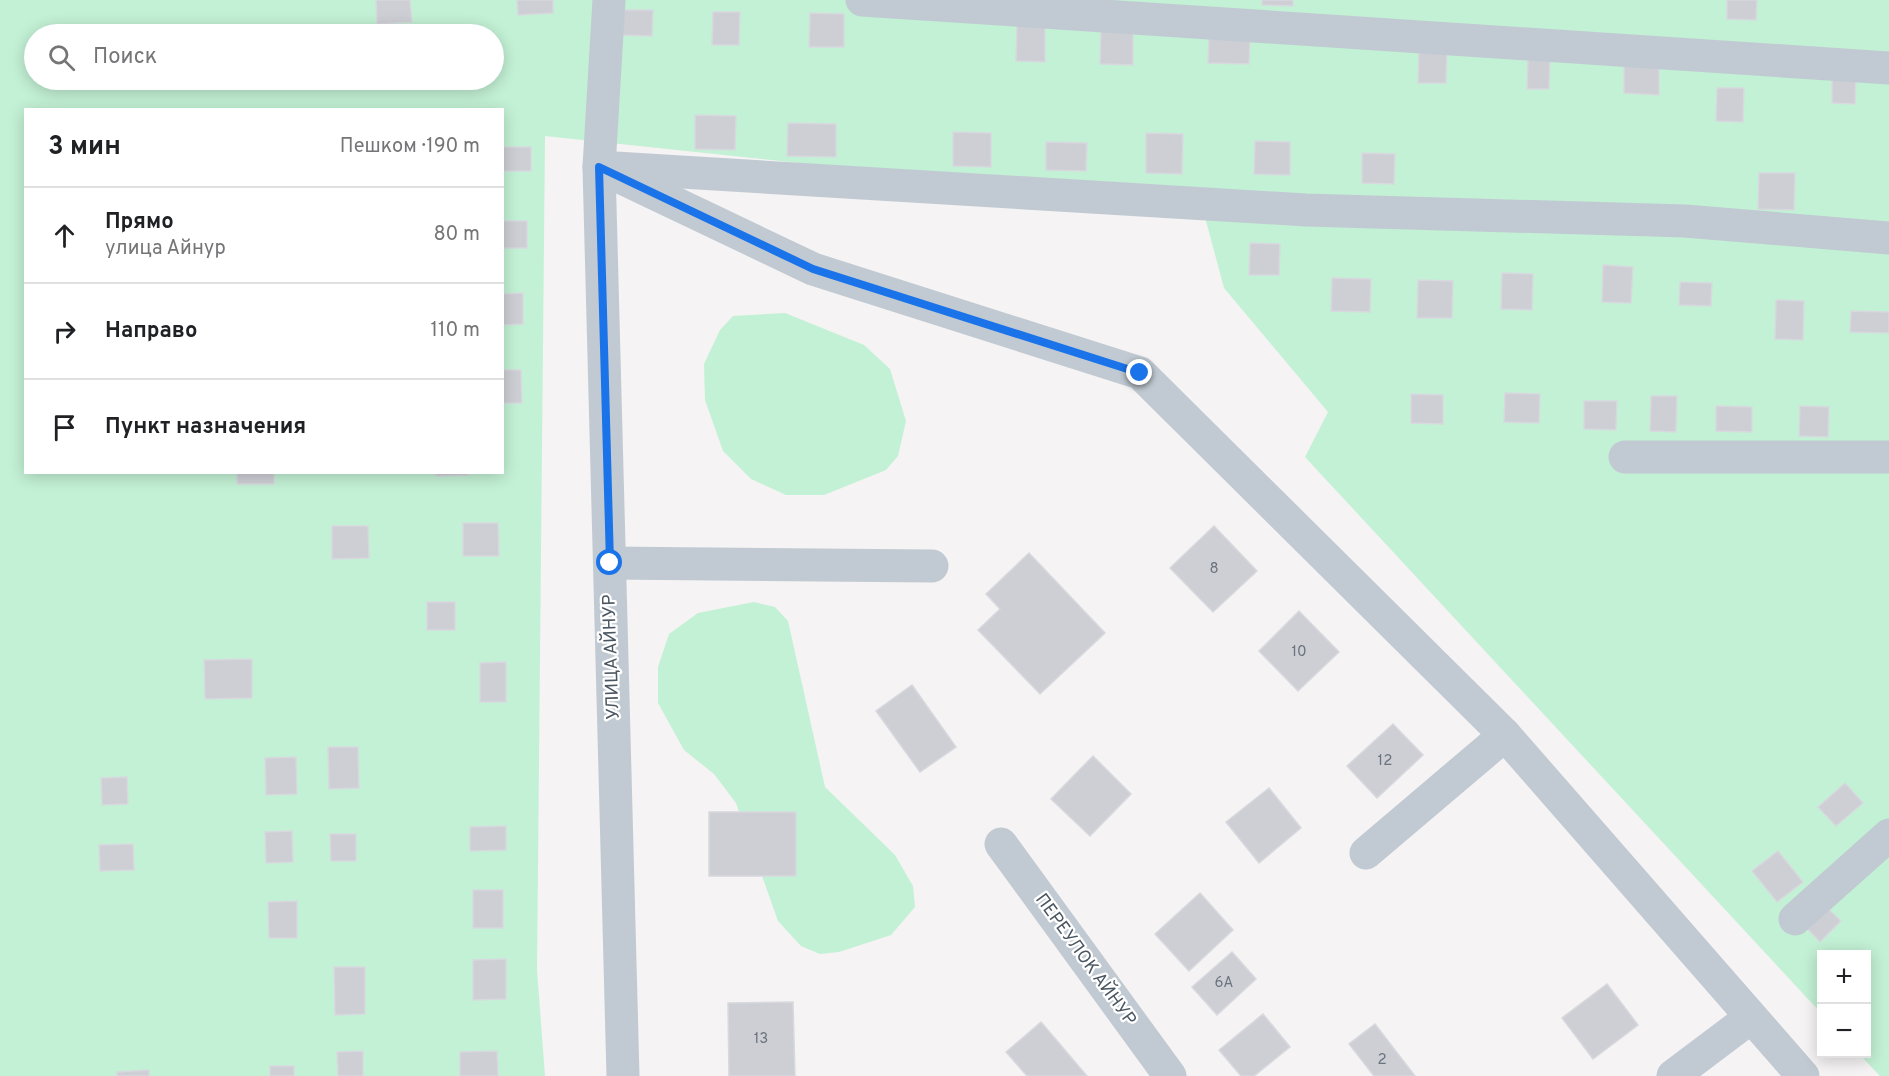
<!DOCTYPE html>
<html lang="ru">
<head>
<meta charset="utf-8">
<style>
  :root { --surface:#fff; --page:#f6f6f6; --text:#202124; --muted:#757577; --line:#e0e0e0 }
  body { margin:0; font-family:Overpass,sans-serif; background:var(--page); color:var(--text) }
  .controls { position:absolute; right:18px; bottom:18px; display:grid; overflow:hidden; border-radius:0px; box-shadow:0 3px 15px #0003 }
  .controls button { width:54px; height:54px; display:grid; place-items:center; padding:0; border:0; border-bottom:2px solid var(--line); background:var(--surface); color:var(--text); font:30px sans-serif }
  .stop { position:absolute; width:18px; height:18px; margin:-14px; border:4px solid #1a73e8; border-radius:50%; background:#fff }
  .stop.end { background:#1a73e8; border-color:#fff; box-shadow:0 2px 6px #0008 }
  .list { margin:0; padding:0; list-style:none }
  h2 { display:flex; justify-content:space-between; align-items:center; height:78px; margin:0; padding:0 24px; font-size:26px }
  h2 small { font-size:20px; font-weight:400; color:var(--muted) }
  .list li { display:grid; grid-template-columns:39px 1fr auto; gap:18px; align-items:center; box-sizing:border-box; height:96px; padding:0 24px; border-top:2px solid var(--line) }
  .list b { display:block; font-size:22px; white-space:nowrap }
  .list p { margin:0; font-size:20px; white-space:nowrap; color:var(--muted) }
  .list em { font-size:20px; font-style:normal; color:var(--muted) }
  .icon { flex:none; width:33px; height:33px; fill:none; stroke:currentColor; stroke-width:2; stroke-linecap:round; stroke-linejoin:round }
  .map { position:relative; flex:none; width:1889px; height:1076px; overflow:hidden }
  .search { position:absolute; background:var(--surface); box-shadow:0 3px 15px #0003; left:24px; top:24px; width:480px; height:66px; display:flex; align-items:center; gap:15px; box-sizing:border-box; padding:0 21px; border-radius:33px; color:var(--muted); font-size:22px }
  .panel { position:absolute; background:var(--surface); box-shadow:0 3px 15px #0003; left:24px; top:108px; width:480px; height:366px; border-radius:0px }
  .map>svg:first-child { display:block }
  .green { fill:#c3f1d5; fill-rule:evenodd }
  .building { fill:#cdcfd5; stroke:#d7d9de; stroke-width:1.5 }
  .lines { fill:none; stroke-linecap:round; stroke-linejoin:round }
  .minor { stroke:#c1cad2; stroke-width:33 }
  .route { stroke:#1a73e8; stroke-width:8 }
  .labels { text-anchor:middle; dominant-baseline:central; stroke-width:4.5; stroke-linejoin:round; paint-order:stroke }
  .number-label { font-size:15px; fill:#6b747e }
  .street-label { font-size:18px; fill:#4a5661; stroke:#fff }
</style>
</head>
<body>
<div class="map">
<svg width="1889" height="1076" viewBox="0 0 1889 1076">
  <rect width="100%" height="100%" fill="#f5f3f3"/>
  <!-- green -->
  <g class="green">
    <path d="M0,0h1889v1076h-9l-21,-22h7v-100h-44l-1,59 -516,-556 23,-45 -104,-124 -22,-82 -657,-70 -8,834 8,106h-545zM34,34h460v46h-460zM26,110h476v362h-476z"/>
    <polygon points="785,313 864,345 890,369 906,421 898,456 886,470 824,495 786,495 751,479 723,451 705,400 704,364 720,330 733,316"/>
    <polygon points="754,602 775,607 788,621 825,787 895,855 913,886 915,907 891,935 839,952 820,954 801,946 778,921 736,803 714,774 684,750 658,703 658,667 669,634 698,613"/>
  </g>
  <!-- building -->
  <g class="building">
    <polygon points="376,0 410,0 412,22 377,24"/>
    <polygon points="517,0 553,0 553,13 518,15"/>
    <polygon points="1262,0 1293,0 1293,6 1262,5"/>
    <polygon points="1727,0 1757,0 1756,20 1727,19"/>
    <polygon points="616,10 653,10 652,36 615,35"/>
    <polygon points="713,12 740,12 739,45 712,45"/>
    <polygon points="810,13 844,14 844,47 809,47"/>
    <polygon points="1017,25 1045,26 1045,62 1016,61"/>
    <polygon points="1101,29 1133,30 1133,65 1100,64"/>
    <polygon points="1209,36 1250,37 1249,64 1208,63"/>
    <polygon points="1419,50 1447,51 1446,83 1418,83"/>
    <polygon points="1528,58 1550,59 1549,89 1527,89"/>
    <polygon points="1624,63 1659,64 1659,95 1624,93"/>
    <polygon points="1832,76 1856,77 1855,104 1832,103"/>
    <polygon points="1717,88 1744,88 1743,122 1716,121"/>
    <polygon points="695,115 736,116 735,150 695,149"/>
    <polygon points="788,123 836,124 836,157 787,156"/>
    <polygon points="953,132 991,133 991,167 953,166"/>
    <polygon points="1146,133 1183,134 1182,174 1146,173"/>
    <polygon points="1255,141 1290,142 1290,175 1254,174"/>
    <polygon points="1046,142 1087,143 1086,171 1046,170"/>
    <rect x="502" y="147" width="29" height="24"/>
    <polygon points="1362,153 1395,154 1394,184 1362,183"/>
    <polygon points="1759,173 1795,173 1794,210 1758,209"/>
    <rect x="502" y="221" width="25" height="27"/>
    <polygon points="1250,243 1280,244 1279,275 1249,275"/>
    <polygon points="1603,265 1633,267 1631,303 1602,302"/>
    <polygon points="1502,273 1533,274 1532,310 1501,309"/>
    <polygon points="1332,278 1371,279 1370,312 1331,311"/>
    <polygon points="1418,280 1453,281 1452,318 1417,318"/>
    <polygon points="1680,282 1712,283 1711,306 1679,305"/>
    <polygon points="523,293 523,324 502,325 502,294"/>
    <polygon points="1776,300 1804,301 1803,340 1775,339"/>
    <polygon points="1851,311 1889,312 1889,333 1850,332"/>
    <polygon points="502,370 521,370 522,403 502,403"/>
    <polygon points="1505,393 1540,394 1539,423 1504,422"/>
    <polygon points="1411,394 1443,395 1443,424 1411,423"/>
    <polygon points="1651,396 1677,396 1676,432 1650,431"/>
    <polygon points="1584,401 1617,401 1616,430 1584,429"/>
    <polygon points="1716,406 1752,407 1752,432 1716,431"/>
    <polygon points="1800,406 1829,407 1828,437 1799,436"/>
    <rect x="237" y="472" width="37" height="12"/>
    <polygon points="436,472 468,472 468,475 436,476"/>
    <polygon points="463,523 498,523 499,556 463,556"/>
    <polygon points="332,526 368,526 369,558 332,559"/>
    <polygon points="1214,526 1257,571 1213,612 1170,568"/>
    <polygon points="1029,553 1105,633 1040,694 978,630 1000,609 986,594"/>
    <rect x="427" y="602" width="28" height="28"/>
    <polygon points="1299,611 1339,652 1298,691 1259,651"/>
    <polygon points="252,659 252,698 205,699 204,660"/>
    <polygon points="506,662 506,702 480,702 480,663"/>
    <polygon points="912,685 956,747 920,772 876,711"/>
    <polygon points="1393,724 1423,755 1377,798 1347,766"/>
    <polygon points="328,747 358,747 359,788 329,789"/>
    <polygon points="1093,756 1131,794 1090,836 1051,799"/>
    <polygon points="296,757 297,794 266,795 265,758"/>
    <polygon points="127,777 128,804 102,805 101,778"/>
    <polygon points="1845,783 1863,803 1836,826 1818,807"/>
    <polygon points="1269,788 1301,828 1259,863 1226,822"/>
    <rect x="709" y="812" width="87" height="64"/>
    <polygon points="506,826 506,850 470,851 470,827"/>
    <polygon points="292,831 293,862 266,863 265,832"/>
    <polygon points="330,834 356,834 356,861 331,861"/>
    <polygon points="133,844 134,870 100,871 99,845"/>
    <polygon points="1778,851 1803,882 1777,902 1752,871"/>
    <rect x="473" y="890" width="30" height="38"/>
    <polygon points="1200,893 1233,930 1189,971 1155,934"/>
    <polygon points="297,901 297,938 269,938 268,902"/>
    <polygon points="1821,902 1841,921 1820,942 1801,922"/>
    <polygon points="1232,952 1256,979 1217,1015 1192,987"/>
    <polygon points="506,959 506,999 473,1000 473,960"/>
    <polygon points="334,967 365,967 365,1014 335,1015"/>
    <polygon points="1607,984 1638,1025 1593,1059 1562,1018"/>
    <polygon points="793,1002 795,1076 729,1076 728,1003"/>
    <polygon points="1263,1014 1290,1047 1254,1076 1241,1076 1219,1050"/>
    <polygon points="1041,1022 1087,1076 1027,1076 1006,1052"/>
    <polygon points="1375,1024 1415,1076 1374,1076 1349,1044"/>
    <polygon points="363,1051 363,1076 338,1076 337,1052"/>
    <polygon points="497,1051 498,1076 460,1076 460,1052"/>
    <rect x="270" y="1066" width="24" height="10"/>
    <polygon points="149,1070 149,1076 117,1076 117,1072"/>
  </g>
  <g class="lines">
    <!-- minor -->
    <g class="minor">
      <polyline points="609,0 599,167 623,1076"/>
      <polyline points="862,0 1889,68"/>
      <polyline points="599,167 813,269 1140,373 1505,735 1803,1076"/>
      <polyline points="615,168 1306,210 1685,221 1889,238"/>
      <polyline points="1625,457 1889,457"/>
      <polyline points="610,563 932,566"/>
      <polyline points="1001,844 1170,1076"/>
      <polyline points="1366,853 1505,735"/>
      <polyline points="1795,919 1889,835"/>
      <polyline points="1673,1076 1750,1018"/>
    </g>
  </g>
  <g class="lines">
    <!-- route -->
    <polyline class="route" points="610,563 599,167 813,269 1140,373"/>
  </g>
  <g class="labels">
    <!-- number labels -->
    <g class="number-label">
      <text x="1214" y="569">8</text>
      <text x="1299" y="652">10</text>
      <text x="1385" y="761">12</text>
      <text x="1224" y="983">6А</text>
      <text x="761" y="1039">13</text>
      <text x="1382" y="1060">2</text>
    </g>
    <!-- street labels -->
    <g class="street-label">
      <text transform="translate(612 657) rotate(-92)">УЛИЦА АЙНУР</text>
      <text transform="translate(1085 960) rotate(54)">ПЕРЕУЛОК АЙНУР</text>
    </g>
  </g>
</svg>
<div class="controls">
<button>+</button>
<button>−</button>
</div>
<div class="stop" style="left:610px;top:563px"></div>
<div class="stop end" style="left:1140px;top:373px"></div>
<div class="search"><svg class="icon" aria-label="search" viewBox="0 0 24 24"><circle cx="10" cy="10" r="6"/><path d="M15 15l6 6"/></svg>Поиск</div>
<section class="panel">
<h2>3 мин<small>Пешком · 190 m</small></h2>
<ul class="list">
<li><svg class="icon" aria-label="ahead" viewBox="0 0 24 24"><path d="M12 20V5M6 11l6-6 6 6"/></svg><div><b>Прямо</b><p>улица Айнур</p></div><em>80 m</em></li>
<li><svg class="icon" aria-label="right" viewBox="0 0 24 24"><path d="M7 20v-9h11M14 6l5 5-5 5"/></svg><div><b>Направо</b></div><em>110 m</em></li>
<li><svg class="icon" aria-label="arrive" viewBox="0 0 24 24"><path d="M6 21V4h12l-3 4 3 4H6"/></svg><div><b>Пункт назначения</b></div></li>
</ul>
</section>
</div>
</body>
</html>
